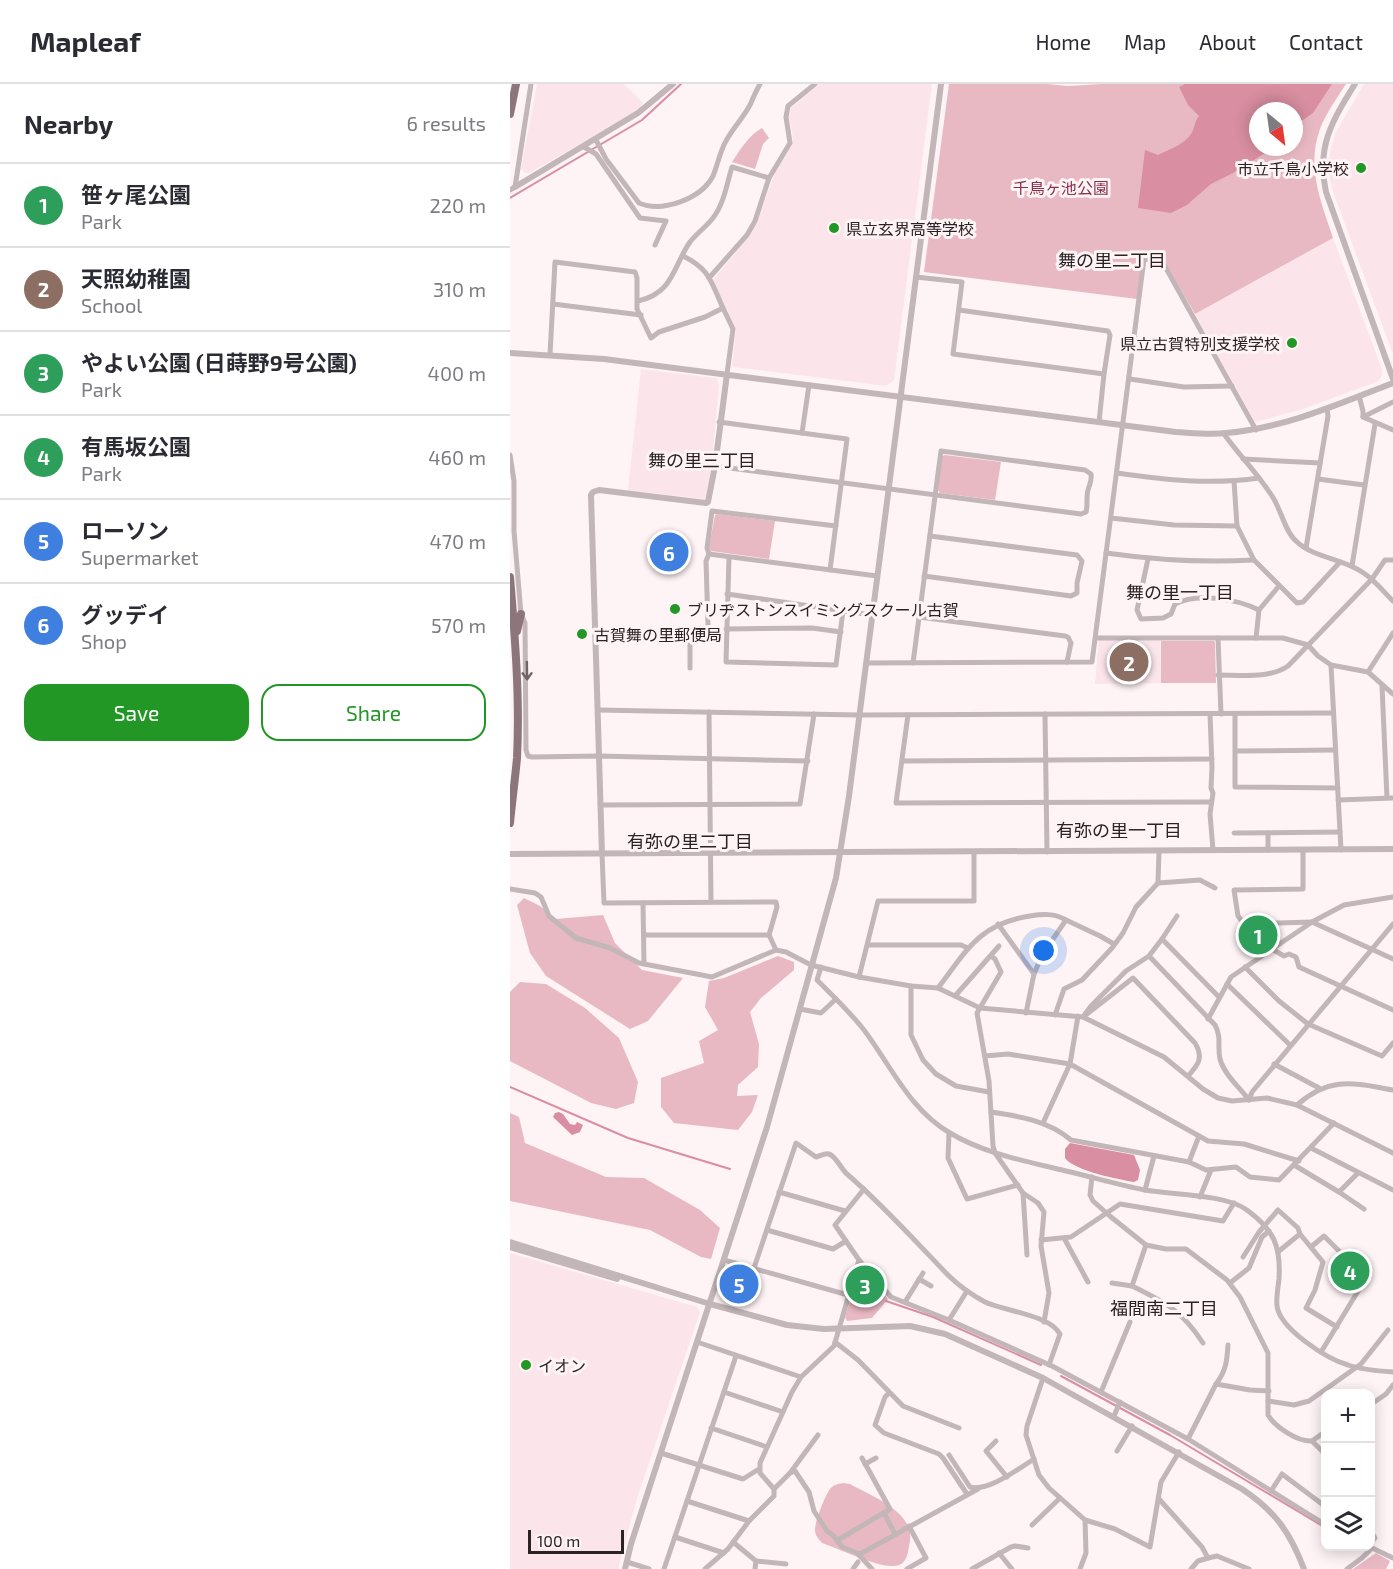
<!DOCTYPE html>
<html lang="en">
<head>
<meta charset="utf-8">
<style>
  :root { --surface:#fff; --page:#f7f7f7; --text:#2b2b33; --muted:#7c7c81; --line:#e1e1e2; --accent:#239725 }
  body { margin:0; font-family:"Exo 2","Noto Sans JP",sans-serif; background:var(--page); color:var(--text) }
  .controls { position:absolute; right:18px; bottom:18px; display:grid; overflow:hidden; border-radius:12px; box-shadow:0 3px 15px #0003 }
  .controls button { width:54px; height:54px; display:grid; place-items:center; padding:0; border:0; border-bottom:2px solid var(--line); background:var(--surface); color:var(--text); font:30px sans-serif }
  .compass { position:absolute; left:739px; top:18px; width:54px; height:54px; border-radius:50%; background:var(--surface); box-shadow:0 3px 15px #0003; rotate:151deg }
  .scale { position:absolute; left:18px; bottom:15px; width:96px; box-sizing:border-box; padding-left:6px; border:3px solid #2b2224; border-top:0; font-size:16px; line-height:21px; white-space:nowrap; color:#2b2224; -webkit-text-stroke:4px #fef3f5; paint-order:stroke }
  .you { position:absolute; left:534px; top:867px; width:21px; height:21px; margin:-15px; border:4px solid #fff; border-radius:50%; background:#1a73e8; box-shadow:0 0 0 9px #1a73e833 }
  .badge { display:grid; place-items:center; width:39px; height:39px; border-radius:50%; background:var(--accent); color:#fff; font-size:20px; font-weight:700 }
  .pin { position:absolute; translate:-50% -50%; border:3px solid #fff; box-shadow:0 2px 6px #0006 }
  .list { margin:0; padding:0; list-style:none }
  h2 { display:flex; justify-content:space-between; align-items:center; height:78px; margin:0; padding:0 24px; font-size:26px }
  h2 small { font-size:20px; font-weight:400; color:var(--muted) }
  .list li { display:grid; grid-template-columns:39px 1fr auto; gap:18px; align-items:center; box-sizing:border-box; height:84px; padding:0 24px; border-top:2px solid var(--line) }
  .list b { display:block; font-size:22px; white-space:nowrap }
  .list p { margin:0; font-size:20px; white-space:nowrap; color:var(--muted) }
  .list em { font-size:20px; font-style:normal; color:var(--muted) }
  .actions { display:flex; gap:12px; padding:18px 24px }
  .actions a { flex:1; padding:14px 0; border:2px solid var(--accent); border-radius:18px; text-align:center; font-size:21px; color:var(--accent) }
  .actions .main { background:var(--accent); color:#fff }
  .icon { flex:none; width:33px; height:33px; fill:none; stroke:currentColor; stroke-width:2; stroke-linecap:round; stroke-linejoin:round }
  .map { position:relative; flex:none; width:883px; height:1485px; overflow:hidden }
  header { display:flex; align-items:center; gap:36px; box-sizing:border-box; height:84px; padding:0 30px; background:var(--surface); border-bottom:2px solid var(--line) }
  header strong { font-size:28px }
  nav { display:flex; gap:33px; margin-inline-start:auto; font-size:21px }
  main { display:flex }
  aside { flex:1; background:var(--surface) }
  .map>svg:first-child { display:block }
  .built { fill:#fbe5ea }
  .green { fill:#e9b9c3; fill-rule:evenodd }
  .water { fill:#d98ea1 }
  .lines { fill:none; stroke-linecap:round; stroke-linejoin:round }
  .stream { stroke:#d98ea1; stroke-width:2 }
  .minor { stroke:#c2b6b8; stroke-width:5 }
  .tertiary { stroke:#c2b6b8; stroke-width:6 }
  .trunk { stroke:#8c767c; stroke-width:8 }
  .oneway { stroke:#6f6567 }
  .poi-dot { fill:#239725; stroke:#fef3f5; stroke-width:2 }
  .labels { text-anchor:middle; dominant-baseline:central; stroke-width:6; stroke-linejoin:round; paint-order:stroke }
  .poi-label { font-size:16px; fill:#2b2224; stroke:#fef3f5; text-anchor:start }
  .park-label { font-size:16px; fill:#89304d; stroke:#fef3f5 }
  .neighbourhood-label { font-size:18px; fill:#2b2224; stroke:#fef3f5 }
</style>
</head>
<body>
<header>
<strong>Mapleaf</strong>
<nav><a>Home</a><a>Map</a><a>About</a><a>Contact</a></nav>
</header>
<main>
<aside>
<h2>Nearby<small>6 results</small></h2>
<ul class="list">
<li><span class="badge" style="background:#2e9e5b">1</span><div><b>笹ヶ尾公園</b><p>Park</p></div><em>220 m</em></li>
<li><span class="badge" style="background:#8d6e63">2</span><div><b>天照幼稚園</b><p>School</p></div><em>310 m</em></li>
<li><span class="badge" style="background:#2e9e5b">3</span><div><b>やよい公園 (日蒔野9号公園)</b><p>Park</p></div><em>400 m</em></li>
<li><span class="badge" style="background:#2e9e5b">4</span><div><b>有馬坂公園</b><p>Park</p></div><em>460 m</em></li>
<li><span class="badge" style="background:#3f7fe0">5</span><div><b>ローソン</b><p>Supermarket</p></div><em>470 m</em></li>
<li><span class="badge" style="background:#3f7fe0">6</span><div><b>グッデイ</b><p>Shop</p></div><em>570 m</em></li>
</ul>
<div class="actions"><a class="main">Save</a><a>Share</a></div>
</aside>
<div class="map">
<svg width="883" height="1485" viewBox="0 0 883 1485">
  <rect width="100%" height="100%" fill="#fef3f5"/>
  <!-- built -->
  <g class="built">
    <polygon points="27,0 114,0 133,19 127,28 19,89 15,89 11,85"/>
    <polygon points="310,0 422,0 384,296 376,302 223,283 222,280 226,246 203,196 239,152 248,136 265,89 282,61 283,54 279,32 281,24"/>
    <polygon points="854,0 883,0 883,270 822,105 819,89 820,69 825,50"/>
    <polygon points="823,154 873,288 869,297 793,325 745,338 685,230"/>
    <polygon points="131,285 206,294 209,301 199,412 193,415 118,406"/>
    <polygon points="589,556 650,557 651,599 585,600"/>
    <polygon points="0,1169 187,1223 190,1228 127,1414 108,1485 0,1485"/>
  </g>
  <!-- green -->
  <g class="green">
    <path d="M439,0h98l21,2 34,-2h244c-9,14 -20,29 -26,45 -14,38 1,73 13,109l-138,76 -32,-55 -20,-4 -6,44 -213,-27zM748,27h36v36h-36z"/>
    <path d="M252,44l7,10 -6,6 -8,25 -23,-7c8,-12 17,-27 30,-34z"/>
    <polygon points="435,371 491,378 485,416 430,409 428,406 432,372"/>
    <polygon points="207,430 265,437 259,475 201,467 199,463 205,431"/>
    <polygon points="651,557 704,557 705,559 706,599 651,599"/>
    <polygon points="14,814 30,822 46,835 93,831 105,859 132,886 173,894 138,937 120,945 36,892 20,869 7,821"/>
    <polygon points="732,843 747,843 764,859 756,865"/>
    <polygon points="268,872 284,878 284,886 251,914 240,928 249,960 248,983 228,1001 227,1012 248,1011 242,1028 228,1046 164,1039 151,1023 151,994 194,979 189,957 208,946 195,923 199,897 214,894"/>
    <polygon points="10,898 36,900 75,924 109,954 128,998 124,1019 106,1025 81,1019 0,977 0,908"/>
    <polygon points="0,1029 9,1033 15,1059 96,1093 134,1094 190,1126 210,1144 201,1175 191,1173 140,1146 0,1117"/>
    <polygon points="352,1186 378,1215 362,1234 337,1237 335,1233 349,1187"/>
    <path d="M333,1399l7,1c19,11 56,24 60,49 1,6 -1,13 -2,19 -2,8 -5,14 -15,14 -17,1 -53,-17 -71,-23 -3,-4 -7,-7 -7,-13 0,-9 10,-34 15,-41 3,-4 8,-5 13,-6z"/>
    <polygon points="866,1469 880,1477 876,1485 843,1485"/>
  </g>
  <!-- water -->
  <g class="water">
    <path d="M675,0h147l-19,29 -19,13v-15h-36v36h17l-42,26 -22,11 -24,21 -16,8 -33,-5 7,-58 13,5c10,-5 27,-11 33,-21 4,-6 3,-12 8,-18l-11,-11 -9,-18z"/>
    <polygon points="49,1028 53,1030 60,1040 65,1041 67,1038 73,1041 70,1048 62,1051 43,1033 45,1029"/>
    <path d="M560,1059l64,12 6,15 -2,10 -4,2c-17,-3 -59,-11 -69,-24v-9z"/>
  </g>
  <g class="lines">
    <!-- stream -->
    <g class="stream">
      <polyline points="0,114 132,36 171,0"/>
      <polyline points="0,1003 118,1054 220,1085"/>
      <polyline points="376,1217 423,1233 531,1281"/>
      <polyline points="551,1292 660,1351 816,1444"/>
      <polyline points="848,1462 851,1464"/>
    </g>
    <!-- minor -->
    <g class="minor">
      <path d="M86,56l10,19 33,44c23,10 62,-4 74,-27 5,-12 7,-25 13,-35 7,-13 17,-23 24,-36 3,-7 6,-14 10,-21"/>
      <polyline points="74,63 86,70 130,134 156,137 145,161"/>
      <polyline points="0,106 5,103 21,0"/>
      <path d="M173,172c27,13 28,26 40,52"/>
      <polyline points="406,193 452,198 443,270 594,290"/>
      <polyline points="199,194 237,151 245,137 259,94 280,59 276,33 278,22 305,0"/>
      <path d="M128,217c36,-8 35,-35 52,-59 7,-9 16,-15 23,-24 11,-14 14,-35 19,-51l37,11"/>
      <polyline points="43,220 131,231"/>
      <polyline points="449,226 598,247 600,251 594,290 589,338"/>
      <polyline points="625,255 700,263"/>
      <polyline points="40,270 45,178 125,188 127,194 127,225 141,254 149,248 195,233 213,224 223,245 217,290"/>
      <polyline points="620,295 674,303 722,302"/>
      <polyline points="849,312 853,327 853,333 883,346"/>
      <polyline points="853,333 883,318"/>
      <polyline points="209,338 337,355 320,486"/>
      <polyline points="292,349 299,301"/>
      <path d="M714,350c15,21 34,40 48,62 9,13 13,36 24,45 15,15 40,17 59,27 15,7 26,21 38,33"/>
      <polyline points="0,371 4,397 4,447 11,530 15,539 16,666 18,672 22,673 89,672 298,677"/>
      <polyline points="733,375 810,379"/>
      <path d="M205,382c122,16 244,32 366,48l5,-2c2,-7 0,-15 2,-22 2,-7 4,-9 3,-16l-6,-4 -144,-19 -28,212"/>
      <path d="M607,389c48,7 94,12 142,5"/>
      <polyline points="808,395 854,401"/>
      <polyline points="724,397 727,442 744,476 787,519 793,518 830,478"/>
      <polyline points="601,434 664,441 727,442"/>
      <polyline points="796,464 818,332 817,324"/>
      <path d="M596,469c50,7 98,10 148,7"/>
      <polyline points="199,470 197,464 202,427 326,442"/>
      <polyline points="219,473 216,578 326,581 333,527"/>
      <path d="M638,475l-11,51 4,9 22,-1 8,-4 4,-10c22,-12 62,-5 84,6"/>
      <polyline points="842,482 865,340"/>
      <polyline points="414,492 561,512 567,509 567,499 572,477 567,471 420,452"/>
      <polyline points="217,510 362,531"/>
      <polyline points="409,533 555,552 558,553 561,559 557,578"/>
      <polyline points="216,545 302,544 331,548"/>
      <polyline points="180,550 180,584"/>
      <polyline points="86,553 188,550 194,548 198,541 196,477 199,470 367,492"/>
      <polyline points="586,554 773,554 798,561 808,572 821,581 858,588 883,610"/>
      <polyline points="708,554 711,630"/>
      <polyline points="746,554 749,526 769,502"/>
      <polyline points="356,579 582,578 634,175 652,177 746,346"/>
      <polyline points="821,581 831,766"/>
      <polyline points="858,588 883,549"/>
      <path d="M708,591c23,0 51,4 70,-9l84,-87 13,-19h8"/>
      <polyline points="872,602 877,714"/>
      <polyline points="88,626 349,631 823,629"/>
      <polyline points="199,628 201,818"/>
      <polyline points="535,630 537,768"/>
      <polyline points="700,630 702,683 701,704 703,709 700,730 703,766"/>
      <polyline points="725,630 725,703 828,704"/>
      <polyline points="398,631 386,719 701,718"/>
      <polyline points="726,667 825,666"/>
      <polyline points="392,677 702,675"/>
      <polyline points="828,716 883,714"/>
      <polyline points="90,721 290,720 304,630"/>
      <polyline points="724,749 830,748"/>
      <polyline points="758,749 758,766"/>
      <polyline points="793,766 793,805 724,806 728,832 734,840 802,838 883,875"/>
      <polyline points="92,770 94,819 266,818 267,823 259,851 266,866"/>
      <polyline points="648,799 690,796 705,804"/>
      <polyline points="0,805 25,809 31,813 39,832 66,854 100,864 129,879 202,893 266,866 276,868 301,881 349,893 401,902 428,904 470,924 573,933 654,973 693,1005 708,1014 722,1017 757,1014 787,1021 883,1069"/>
      <polyline points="133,819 134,880"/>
      <polyline points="556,836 590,852 604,860"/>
      <polyline points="488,840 524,890"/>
      <polyline points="134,851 259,851"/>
      <polyline points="652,855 667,832"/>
      <polyline points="358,861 451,861 458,864"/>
      <polyline points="762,865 774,872 779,870 786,873 789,883 883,926"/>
      <polyline points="481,872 485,875 491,888 467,929 479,997 483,1062 485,1069 513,1109 528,1119 534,1128 531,1162 539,1209 534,1238"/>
      <path d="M639,872l66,69c7,13 2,21 5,34 4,15 19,28 29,41"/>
      <path d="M311,883l-4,13c16,16 33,32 47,50 27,36 46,80 86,103 35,21 76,28 116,38 26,6 53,14 79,19 28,5 80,4 102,20 27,20 34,36 32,69 -1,9 -3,19 -2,27 3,23 50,53 71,59 15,5 30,6 45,7"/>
      <polyline points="735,883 769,917 798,940 872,972 883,959"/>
      <polyline points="349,893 368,817 464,817 464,768"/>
      <polyline points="717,900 780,961"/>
      <polyline points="401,902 401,951 413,976 426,990 446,1002 479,1008"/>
      <path d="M428,904c29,-38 41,-64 92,-72 13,-2 24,-3 36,4l-24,35 -8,19 -8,39"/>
      <polyline points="445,912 489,862"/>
      <polyline points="290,925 311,929 326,915"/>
      <path d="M577,930l46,-36 62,65c9,15 3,22 -7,33"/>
      <polyline points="545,931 554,905 572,896 602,864 613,849 626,823 648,799 649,767"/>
      <polyline points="573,933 581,922 616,887 639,872 652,855 709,913"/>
      <polyline points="698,935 721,893 802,838 834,821 883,813"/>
      <polyline points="475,972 498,970 560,980 698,1057 734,1060 789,1077"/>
      <polyline points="764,980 809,1004"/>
      <polyline points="739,1016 742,1008 883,840"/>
      <path d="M787,1021c33,-29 56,-22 96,-15"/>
      <path d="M481,1028c28,4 58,9 80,28l118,22 17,8 30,-3 14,10 29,3 55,-57"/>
      <polyline points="533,1039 560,980 568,932"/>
      <polyline points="439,1049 438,1074 457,1115 508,1101"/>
      <polyline points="801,1064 883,1106"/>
      <polyline points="679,1078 689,1052"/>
      <polyline points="784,1081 829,1108 848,1089"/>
      <path d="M582,1093l-2,18 3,6 18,16 35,28 20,4h20l41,31 13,17 28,56v62c7,12 30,27 44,26l14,14"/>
      <polyline points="354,1105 325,1141 349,1176 381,1213 439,1236 542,1282 678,1355 816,1441"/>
      <polyline points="635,1106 644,1072"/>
      <polyline points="269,1108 335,1127"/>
      <polyline points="829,1108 854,1125"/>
      <polyline points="513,1109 517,1171"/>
      <polyline points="690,1113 701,1086"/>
      <polyline points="257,1146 323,1165 336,1157"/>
      <polyline points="554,1154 578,1198"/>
      <polyline points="531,1156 561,1153 610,1120 713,1137 724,1119"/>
      <polyline points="801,1163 814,1152 856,1194 811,1268"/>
      <polyline points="769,1167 790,1150 813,1178 805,1206 796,1224 827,1243"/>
      <polyline points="733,1173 749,1148 768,1126 788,1144 790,1150"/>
      <polyline points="214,1176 338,1211"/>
      <path d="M244,1184l42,-125 20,14c4,-1 9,-4 13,-3 7,2 12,15 18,20 36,31 68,67 101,101 11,11 24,20 37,27 19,9 65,13 75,32l-11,31"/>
      <polyline points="409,1195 421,1202"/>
      <polyline points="602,1199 622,1202 636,1161"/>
      <polyline points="720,1199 739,1184 752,1153 759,1147"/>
      <path d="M622,1202c35,17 50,25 71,57"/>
      <polyline points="395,1218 413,1189"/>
      <polyline points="439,1236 457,1207"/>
      <polyline points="187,1258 291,1293"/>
      <polyline points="325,1258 348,1276 393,1322 449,1344"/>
      <polyline points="533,1294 517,1342 516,1351 529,1391 539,1404 575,1436 576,1469 570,1485"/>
      <path d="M706,1300c10,-13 11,-23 12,-39"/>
      <polyline points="214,1308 273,1328"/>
      <polyline points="591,1308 620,1238"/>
      <polyline points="379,1309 375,1313 365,1341 374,1349 429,1370 433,1374 457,1410"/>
      <polyline points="758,1317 784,1321 799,1317 851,1280 878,1246"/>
      <polyline points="860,1321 876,1310 883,1301"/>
      <polyline points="604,1332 610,1318"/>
      <polyline points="201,1344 257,1363"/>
      <polyline points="678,1355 706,1300 740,1306 759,1307"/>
      <polyline points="486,1357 476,1367 497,1393"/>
      <polyline points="802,1357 816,1347"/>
      <polyline points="607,1367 622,1342"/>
      <polyline points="151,1369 233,1395 249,1385"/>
      <path d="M439,1371l21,32c18,5 48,-18 64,-28"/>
      <polyline points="355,1380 366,1374"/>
      <polyline points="280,1389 308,1351"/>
      <polyline points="264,1405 280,1389 285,1387 299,1408 304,1427 317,1447 323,1451 332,1463 350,1470 468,1405"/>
      <polyline points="761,1407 772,1390 816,1423"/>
      <polyline points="649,1415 692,1463 698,1474 707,1472 739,1485"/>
      <polyline points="177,1417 239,1437"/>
      <polyline points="374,1429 385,1450"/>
      <polyline points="575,1436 605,1445 640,1463 651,1398 669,1368"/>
      <polyline points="522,1441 550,1414"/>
      <polyline points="860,1446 865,1454 860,1460"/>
      <polyline points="165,1453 214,1469"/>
      <polyline points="328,1456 380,1425 352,1374"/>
      <polyline points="223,1458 246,1477 245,1485"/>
      <polyline points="858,1462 883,1474"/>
      <polyline points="347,1469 362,1485"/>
      <polyline points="489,1469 502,1485"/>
      <polyline points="246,1477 276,1480"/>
      <polyline points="117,1478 139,1485"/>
      <polyline points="154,1485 226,1272"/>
      <polyline points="195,1485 218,1465 239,1437 264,1412 264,1405 250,1389 250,1379 282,1308 291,1293 324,1262 349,1176"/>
      <polyline points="343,1485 348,1478"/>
      <polyline points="397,1485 416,1474 399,1442"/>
      <polyline points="462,1485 501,1463 505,1462 518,1464"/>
      <polyline points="681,1485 688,1477 698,1474"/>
      <polyline points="837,1485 852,1474 862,1464"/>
    </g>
    <!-- tertiary -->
    <g class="tertiary">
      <path d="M845,0c-23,37 -39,63 -29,108l67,187"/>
      <polyline points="5,103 128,29 163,0"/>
      <path d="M0,269l94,6 572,73c17,1 34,3 50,1 59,-5 112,-29 167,-50"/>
      <polyline points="0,770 883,765"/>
      <polyline points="92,770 81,411 83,408 89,406 196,419 198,418 205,382 217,290"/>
      <path d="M0,1158l200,62 77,21 37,4 86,-3 35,8 98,44 199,111c33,22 48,43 62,80"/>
      <polyline points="0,1163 107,1195"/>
      <polyline points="115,1485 121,1460 257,1043 326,794 339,712 431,0"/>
    </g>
    <!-- trunk -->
    <g class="trunk">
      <polyline points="0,30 6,0"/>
      <path d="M0,493c5,60 10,121 7,181 -2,22 -5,44 -7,65"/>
      <polyline points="7,547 11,530"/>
    </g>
  </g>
  <!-- one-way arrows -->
  <defs><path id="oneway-shaft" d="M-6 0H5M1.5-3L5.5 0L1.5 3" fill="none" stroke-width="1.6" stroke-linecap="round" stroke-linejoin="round" transform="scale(1.5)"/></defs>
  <use class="oneway" href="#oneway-shaft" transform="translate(17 587) rotate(89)"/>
  <!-- markers -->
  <g class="poi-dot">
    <circle cx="851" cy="84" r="6"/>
    <circle cx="324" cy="144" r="6"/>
    <circle cx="782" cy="259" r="6"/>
    <circle cx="165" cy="525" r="6"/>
    <circle cx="72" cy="550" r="6"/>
    <circle cx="16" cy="1281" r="6"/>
  </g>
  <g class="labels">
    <!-- poi labels -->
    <g class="poi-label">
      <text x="839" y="84" text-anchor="end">市立千鳥小学校</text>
      <text x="336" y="144">県立玄界高等学校</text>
      <text x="770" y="259" text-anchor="end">県立古賀特別支援学校</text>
      <text x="177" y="525">ブリヂストンスイミングスクール古賀</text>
      <text x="84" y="550">古賀舞の里郵便局</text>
      <text x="28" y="1281">イオン</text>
    </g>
    <!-- park labels -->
    <g class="park-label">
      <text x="551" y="103">千鳥ヶ池公園</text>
    </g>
    <!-- neighbourhood labels -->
    <g class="neighbourhood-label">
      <text x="602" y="176">舞の里二丁目</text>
      <text x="192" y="376">舞の里三丁目</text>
      <text x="670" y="508">舞の里一丁目</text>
      <text x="609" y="746">有弥の里一丁目</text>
      <text x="180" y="757">有弥の里二丁目</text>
      <text x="654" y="1224">福間南二丁目</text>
    </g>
  </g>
</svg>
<div class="controls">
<button>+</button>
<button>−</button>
<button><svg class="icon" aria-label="layers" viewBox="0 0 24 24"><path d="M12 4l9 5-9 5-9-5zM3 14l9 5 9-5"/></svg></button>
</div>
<svg class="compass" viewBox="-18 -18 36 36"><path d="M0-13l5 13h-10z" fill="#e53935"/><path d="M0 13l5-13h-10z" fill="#7c7c81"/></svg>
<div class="scale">100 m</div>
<div class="you"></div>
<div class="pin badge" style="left:748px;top:851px;background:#2e9e5b">1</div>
<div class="pin badge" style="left:619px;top:578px;background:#8d6e63">2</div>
<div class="pin badge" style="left:355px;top:1201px;background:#2e9e5b">3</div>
<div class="pin badge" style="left:840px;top:1187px;background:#2e9e5b">4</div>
<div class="pin badge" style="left:229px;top:1200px;background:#3f7fe0">5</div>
<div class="pin badge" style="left:159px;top:468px;background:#3f7fe0">6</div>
</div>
</main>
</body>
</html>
